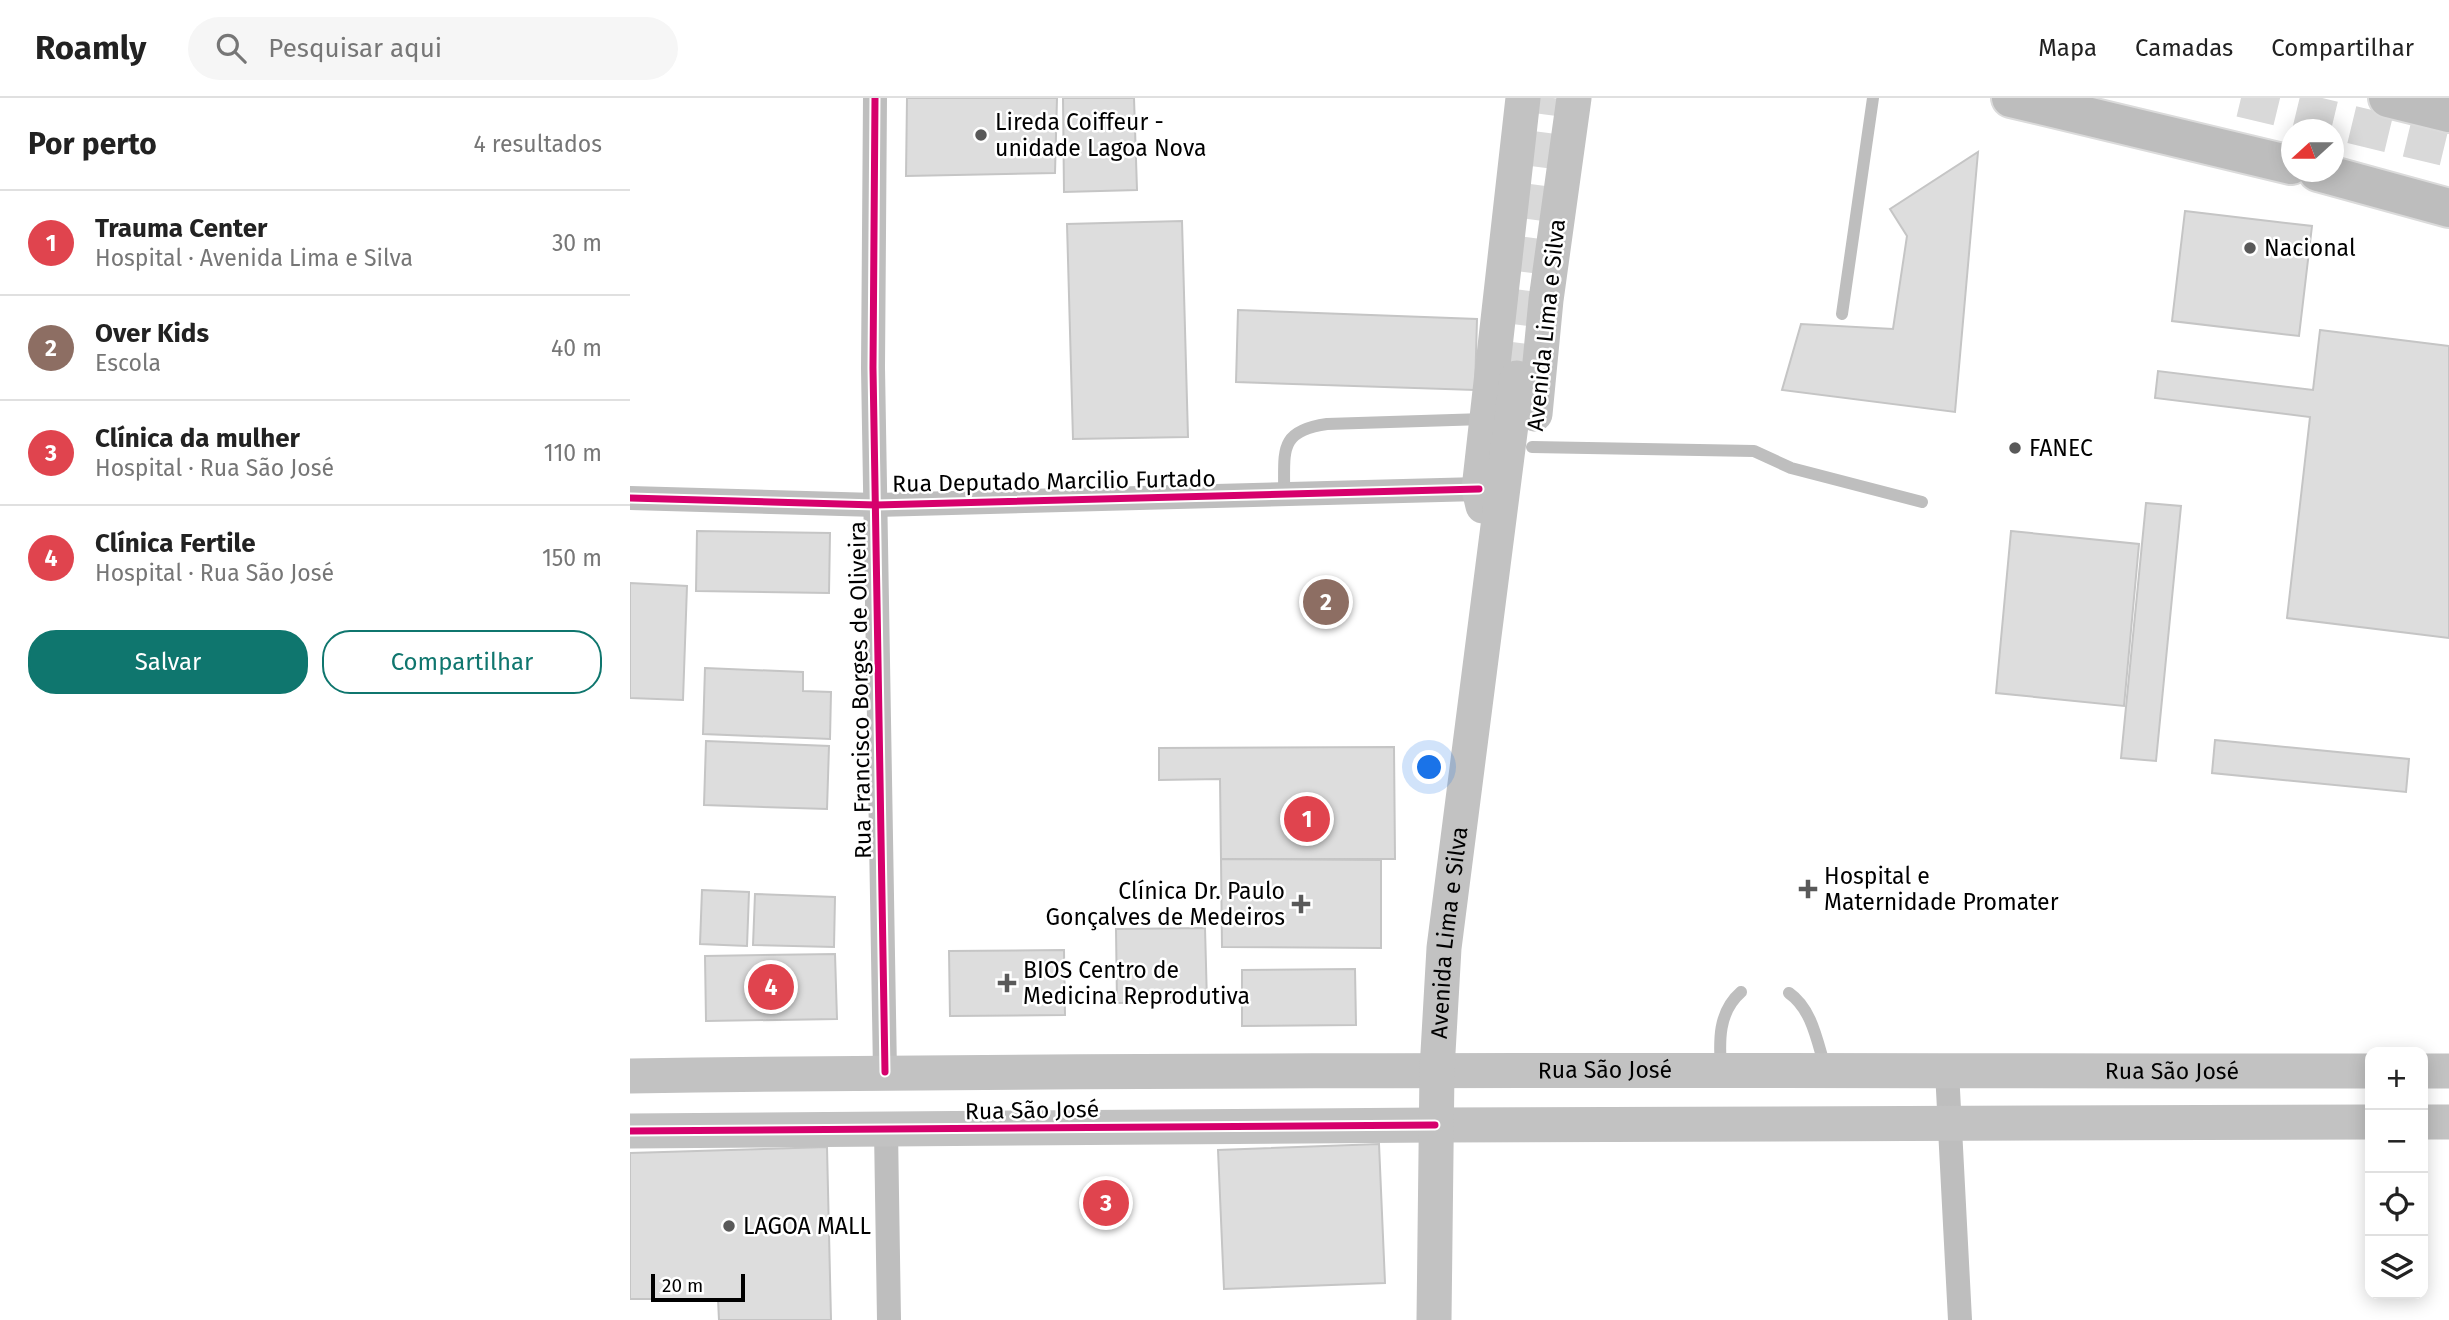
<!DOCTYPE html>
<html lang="pt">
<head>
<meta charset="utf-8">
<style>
  :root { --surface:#fff; --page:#f6f6f6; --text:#222; --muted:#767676; --line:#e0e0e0; --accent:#0f766e }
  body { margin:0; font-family:"Fira Sans",sans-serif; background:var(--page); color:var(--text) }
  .controls { position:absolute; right:21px; bottom:21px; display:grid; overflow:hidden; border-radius:14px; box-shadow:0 4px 18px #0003 }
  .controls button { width:63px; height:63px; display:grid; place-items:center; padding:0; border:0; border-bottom:2px solid var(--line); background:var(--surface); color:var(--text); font:35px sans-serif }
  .compass { position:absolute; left:1651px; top:21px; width:63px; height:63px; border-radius:50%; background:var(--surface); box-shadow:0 4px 18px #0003; rotate:249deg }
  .scale { position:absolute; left:21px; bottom:18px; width:94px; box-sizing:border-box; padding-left:7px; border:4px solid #000; border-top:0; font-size:19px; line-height:24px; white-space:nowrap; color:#000; -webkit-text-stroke:5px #fff; paint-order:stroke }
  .you { position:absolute; left:800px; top:670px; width:24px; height:24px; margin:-18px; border:5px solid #fff; border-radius:50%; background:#1a73e8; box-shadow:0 0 0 10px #1a73e833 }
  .badge { display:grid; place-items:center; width:46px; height:46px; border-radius:50%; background:var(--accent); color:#fff; font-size:23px; font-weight:700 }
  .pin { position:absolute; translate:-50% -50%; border:4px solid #fff; box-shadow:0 2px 7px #0006 }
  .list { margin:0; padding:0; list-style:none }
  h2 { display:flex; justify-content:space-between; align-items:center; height:91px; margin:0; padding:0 28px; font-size:30px }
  h2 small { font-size:23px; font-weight:400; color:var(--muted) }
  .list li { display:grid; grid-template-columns:46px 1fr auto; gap:21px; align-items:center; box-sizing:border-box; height:105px; padding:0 28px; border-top:2px solid var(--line) }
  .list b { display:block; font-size:26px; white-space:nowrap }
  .list p { margin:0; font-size:23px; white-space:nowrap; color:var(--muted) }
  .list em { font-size:23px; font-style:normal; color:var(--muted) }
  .actions { display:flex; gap:14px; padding:21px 28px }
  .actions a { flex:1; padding:16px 0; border:2px solid var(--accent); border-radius:28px; text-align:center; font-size:24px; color:var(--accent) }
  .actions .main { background:var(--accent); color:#fff }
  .icon { flex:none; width:38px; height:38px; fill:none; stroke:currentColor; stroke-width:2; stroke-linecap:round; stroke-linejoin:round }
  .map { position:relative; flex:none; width:1819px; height:1222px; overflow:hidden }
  header { display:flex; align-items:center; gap:42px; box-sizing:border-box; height:98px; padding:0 35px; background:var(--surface); border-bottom:2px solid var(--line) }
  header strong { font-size:33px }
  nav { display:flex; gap:38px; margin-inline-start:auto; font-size:24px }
  .search { width:490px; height:63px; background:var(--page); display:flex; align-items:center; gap:18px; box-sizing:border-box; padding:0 24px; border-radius:38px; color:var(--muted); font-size:26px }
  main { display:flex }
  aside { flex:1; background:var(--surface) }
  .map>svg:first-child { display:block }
  .building { fill:#ddd; stroke:#c5c5c5; stroke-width:2 }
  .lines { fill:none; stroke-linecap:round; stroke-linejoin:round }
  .secondary-tunnel { stroke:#d9d9d9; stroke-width:35; stroke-dasharray:35 18; stroke-linecap:butt }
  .primary-tunnel { stroke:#d9d9d9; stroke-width:38; stroke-dasharray:38 19; stroke-linecap:butt }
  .primary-casing { stroke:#dbdbdb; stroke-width:42 }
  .lane { stroke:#bebebe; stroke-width:12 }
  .street { stroke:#bebebe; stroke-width:24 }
  .secondary { stroke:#c2c2c2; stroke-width:35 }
  .primary { stroke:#bdbdbd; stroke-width:38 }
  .cycleway-casing { stroke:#fff; stroke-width:11 }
  .cycleway { stroke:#d6006c; stroke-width:7 }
  .poi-dot { fill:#595959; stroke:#fff; stroke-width:2.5 }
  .labels { text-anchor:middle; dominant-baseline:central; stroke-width:5; stroke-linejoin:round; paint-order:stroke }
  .poi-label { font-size:23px; fill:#000; stroke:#fff; text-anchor:start }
  .street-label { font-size:23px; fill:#000; stroke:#fff }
</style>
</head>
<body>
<header>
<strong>Roamly</strong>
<div class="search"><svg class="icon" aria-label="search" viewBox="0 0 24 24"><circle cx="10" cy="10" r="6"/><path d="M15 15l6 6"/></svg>Pesquisar aqui</div>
<nav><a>Mapa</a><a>Camadas</a><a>Compartilhar</a></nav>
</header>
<main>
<aside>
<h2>Por perto<small>4 resultados</small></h2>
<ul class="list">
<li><span class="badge" style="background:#e0444e">1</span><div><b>Trauma Center</b><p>Hospital · Avenida Lima e Silva</p></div><em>30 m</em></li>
<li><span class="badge" style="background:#8d6e63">2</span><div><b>Over Kids</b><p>Escola</p></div><em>40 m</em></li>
<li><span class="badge" style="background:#e0444e">3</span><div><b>Clínica da mulher</b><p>Hospital · Rua São José</p></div><em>110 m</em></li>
<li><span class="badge" style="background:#e0444e">4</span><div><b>Clínica Fertile</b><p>Hospital · Rua São José</p></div><em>150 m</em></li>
</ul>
<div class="actions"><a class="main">Salvar</a><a>Compartilhar</a></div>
</aside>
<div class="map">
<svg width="1819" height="1222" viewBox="0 0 1819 1222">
  <rect width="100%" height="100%" fill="#fff"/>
  <!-- building -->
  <g class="building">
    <polygon points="277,0 427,0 425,75 276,78"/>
    <polygon points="433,0 504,0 507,92 434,94"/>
    <polygon points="1348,54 1325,314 1152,292 1171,226 1263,231 1277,138 1260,111"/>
    <polygon points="1555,113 1682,128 1669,238 1542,223"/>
    <polygon points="552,123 558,339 443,341 437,126"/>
    <polygon points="608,212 847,221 845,292 606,284"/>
    <polygon points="1690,232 1819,248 1819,540 1657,520 1680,319 1525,300 1528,273 1683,292"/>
    <polygon points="1516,405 1551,408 1526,663 1491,660"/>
    <polygon points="67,433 200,435 199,495 66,493"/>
    <polygon points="1381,433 1509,446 1494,608 1366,595"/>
    <polygon points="0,485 57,488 53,602 0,600"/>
    <polygon points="75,570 173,574 173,593 201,594 200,641 73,636"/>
    <polygon points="1585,642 1779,661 1776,694 1582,675"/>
    <polygon points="76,643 199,648 197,711 74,707"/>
    <polygon points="764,649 765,761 591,761 590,681 529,682 529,650"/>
    <polygon points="591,761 751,762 751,850 592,849"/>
    <polygon points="72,792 119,794 117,848 70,846"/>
    <polygon points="125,796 205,799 204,849 123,847"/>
    <polygon points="575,830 577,904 487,905 486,831"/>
    <polygon points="434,852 435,917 320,918 319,853"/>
    <polygon points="205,856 207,921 76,923 75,858"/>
    <polygon points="725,871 726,927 612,928 612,872"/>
    <polygon points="749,1046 755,1185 594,1191 588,1052"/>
    <polygon points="197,1049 201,1222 89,1222 88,1201 0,1201 0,1055"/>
  </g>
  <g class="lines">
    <!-- secondary-tunnel -->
    <polyline class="secondary-tunnel" points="887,280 923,0"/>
    <!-- primary-tunnel -->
    <polyline class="primary-tunnel" points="1611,0 1819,50"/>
    <!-- primary casing -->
    <g class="primary-casing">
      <g id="primary">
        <polyline points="1381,0 1661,67"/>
        <polyline points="1758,0 1819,15"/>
        <polyline points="1688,74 1819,110"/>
      </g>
    </g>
    <!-- lane -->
    <g class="lane">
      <polyline points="1212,216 1243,0"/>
      <polyline points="902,349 1124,353 1161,370 1292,404"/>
      <path d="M654,397c1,-43 -7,-64 43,-71l157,-5"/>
      <path d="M1159,895c23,16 28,48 36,74"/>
      <path d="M1091,972c-2,-29 -3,-58 20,-78"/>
    </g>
    <!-- street -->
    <g class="street">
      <polyline points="245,0 243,270 255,974"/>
      <polyline points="0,400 246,407 849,391"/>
      <polyline points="1317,973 1330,1222"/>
      <polyline points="256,1032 259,1222"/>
    </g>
    <!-- secondary -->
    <g class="secondary">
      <polyline points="905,316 916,202 944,0"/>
      <polyline points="853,408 849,391 893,0"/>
      <polyline points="1793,973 1819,973"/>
      <path id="s1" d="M0,978c580,-8 1160,-5 1740,-5"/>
      <polyline points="1793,1024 1819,1024"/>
      <polyline points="0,1033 805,1027 1740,1024"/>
      <path id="s2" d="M804,1222l3,-250 7,-122 73,-570"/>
    </g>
    <!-- primary -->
    <use href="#primary" class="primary"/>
    <!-- cycleway casing -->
    <g class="cycleway-casing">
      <g id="cycleway">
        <polyline points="245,0 243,270 255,974"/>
        <polyline points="0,400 246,407 849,391"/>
        <polyline points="0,1033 805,1027"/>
      </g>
    </g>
    <!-- cycleway -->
    <use href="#cycleway" class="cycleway"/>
  </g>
  <!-- markers -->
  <g class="poi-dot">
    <circle cx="351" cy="37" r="7"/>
    <circle cx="1620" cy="150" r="7"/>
    <circle cx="1385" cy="350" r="7"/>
    <path d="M1174.5 780.5h7v7h7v7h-7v7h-7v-7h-7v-7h7z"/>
    <path d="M667.5 795.5h7v7h7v7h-7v7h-7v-7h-7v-7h7z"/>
    <path d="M373.5 874.5h7v7h7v7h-7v7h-7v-7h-7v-7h7z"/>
    <circle cx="99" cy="1128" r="7"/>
  </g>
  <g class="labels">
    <!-- poi labels -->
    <g class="poi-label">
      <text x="365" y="24">Lireda Coiffeur -<tspan x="365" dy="26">unidade Lagoa Nova</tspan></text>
      <text x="1634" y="150">Nacional</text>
      <text x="1399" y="350">FANEC</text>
      <text x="1194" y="778">Hospital e<tspan x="1194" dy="26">Maternidade Promater</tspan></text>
      <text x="655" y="793" text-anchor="end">Clínica Dr. Paulo<tspan x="655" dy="26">Gonçalves de Medeiros</tspan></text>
      <text x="393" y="872">BIOS Centro de<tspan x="393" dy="26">Medicina Reprodutiva</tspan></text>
      <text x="113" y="1128">LAGOA MALL</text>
    </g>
    <!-- street labels -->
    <g class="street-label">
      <text transform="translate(916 227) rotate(-84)">Avenida Lima e Silva</text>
      <text transform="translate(424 383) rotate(-1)">Rua Deputado Marcilio Furtado</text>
      <text transform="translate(230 592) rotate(-91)">Rua Francisco Borges de Oliveira</text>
      <text stroke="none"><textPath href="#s2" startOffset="388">Avenida Lima e Silva</textPath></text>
      <text stroke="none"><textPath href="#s1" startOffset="975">Rua São José</textPath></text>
      <text stroke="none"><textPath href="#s1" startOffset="1542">Rua São José</textPath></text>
      <text transform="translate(402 1012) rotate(-1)">Rua São José</text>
    </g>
  </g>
</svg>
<div class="controls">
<button>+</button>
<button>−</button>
<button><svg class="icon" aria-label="locate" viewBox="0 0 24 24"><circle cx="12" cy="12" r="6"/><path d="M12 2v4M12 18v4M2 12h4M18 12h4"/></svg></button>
<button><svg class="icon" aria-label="layers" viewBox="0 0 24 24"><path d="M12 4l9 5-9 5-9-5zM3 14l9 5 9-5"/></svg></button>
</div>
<svg class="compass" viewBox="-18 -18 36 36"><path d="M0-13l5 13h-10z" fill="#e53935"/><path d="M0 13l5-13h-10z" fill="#767676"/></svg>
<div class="scale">20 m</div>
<div class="you"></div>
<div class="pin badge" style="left:677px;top:721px;background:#e0444e">1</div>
<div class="pin badge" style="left:696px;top:504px;background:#8d6e63">2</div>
<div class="pin badge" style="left:476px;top:1105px;background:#e0444e">3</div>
<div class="pin badge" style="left:141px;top:889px;background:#e0444e">4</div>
</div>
</main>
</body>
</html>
